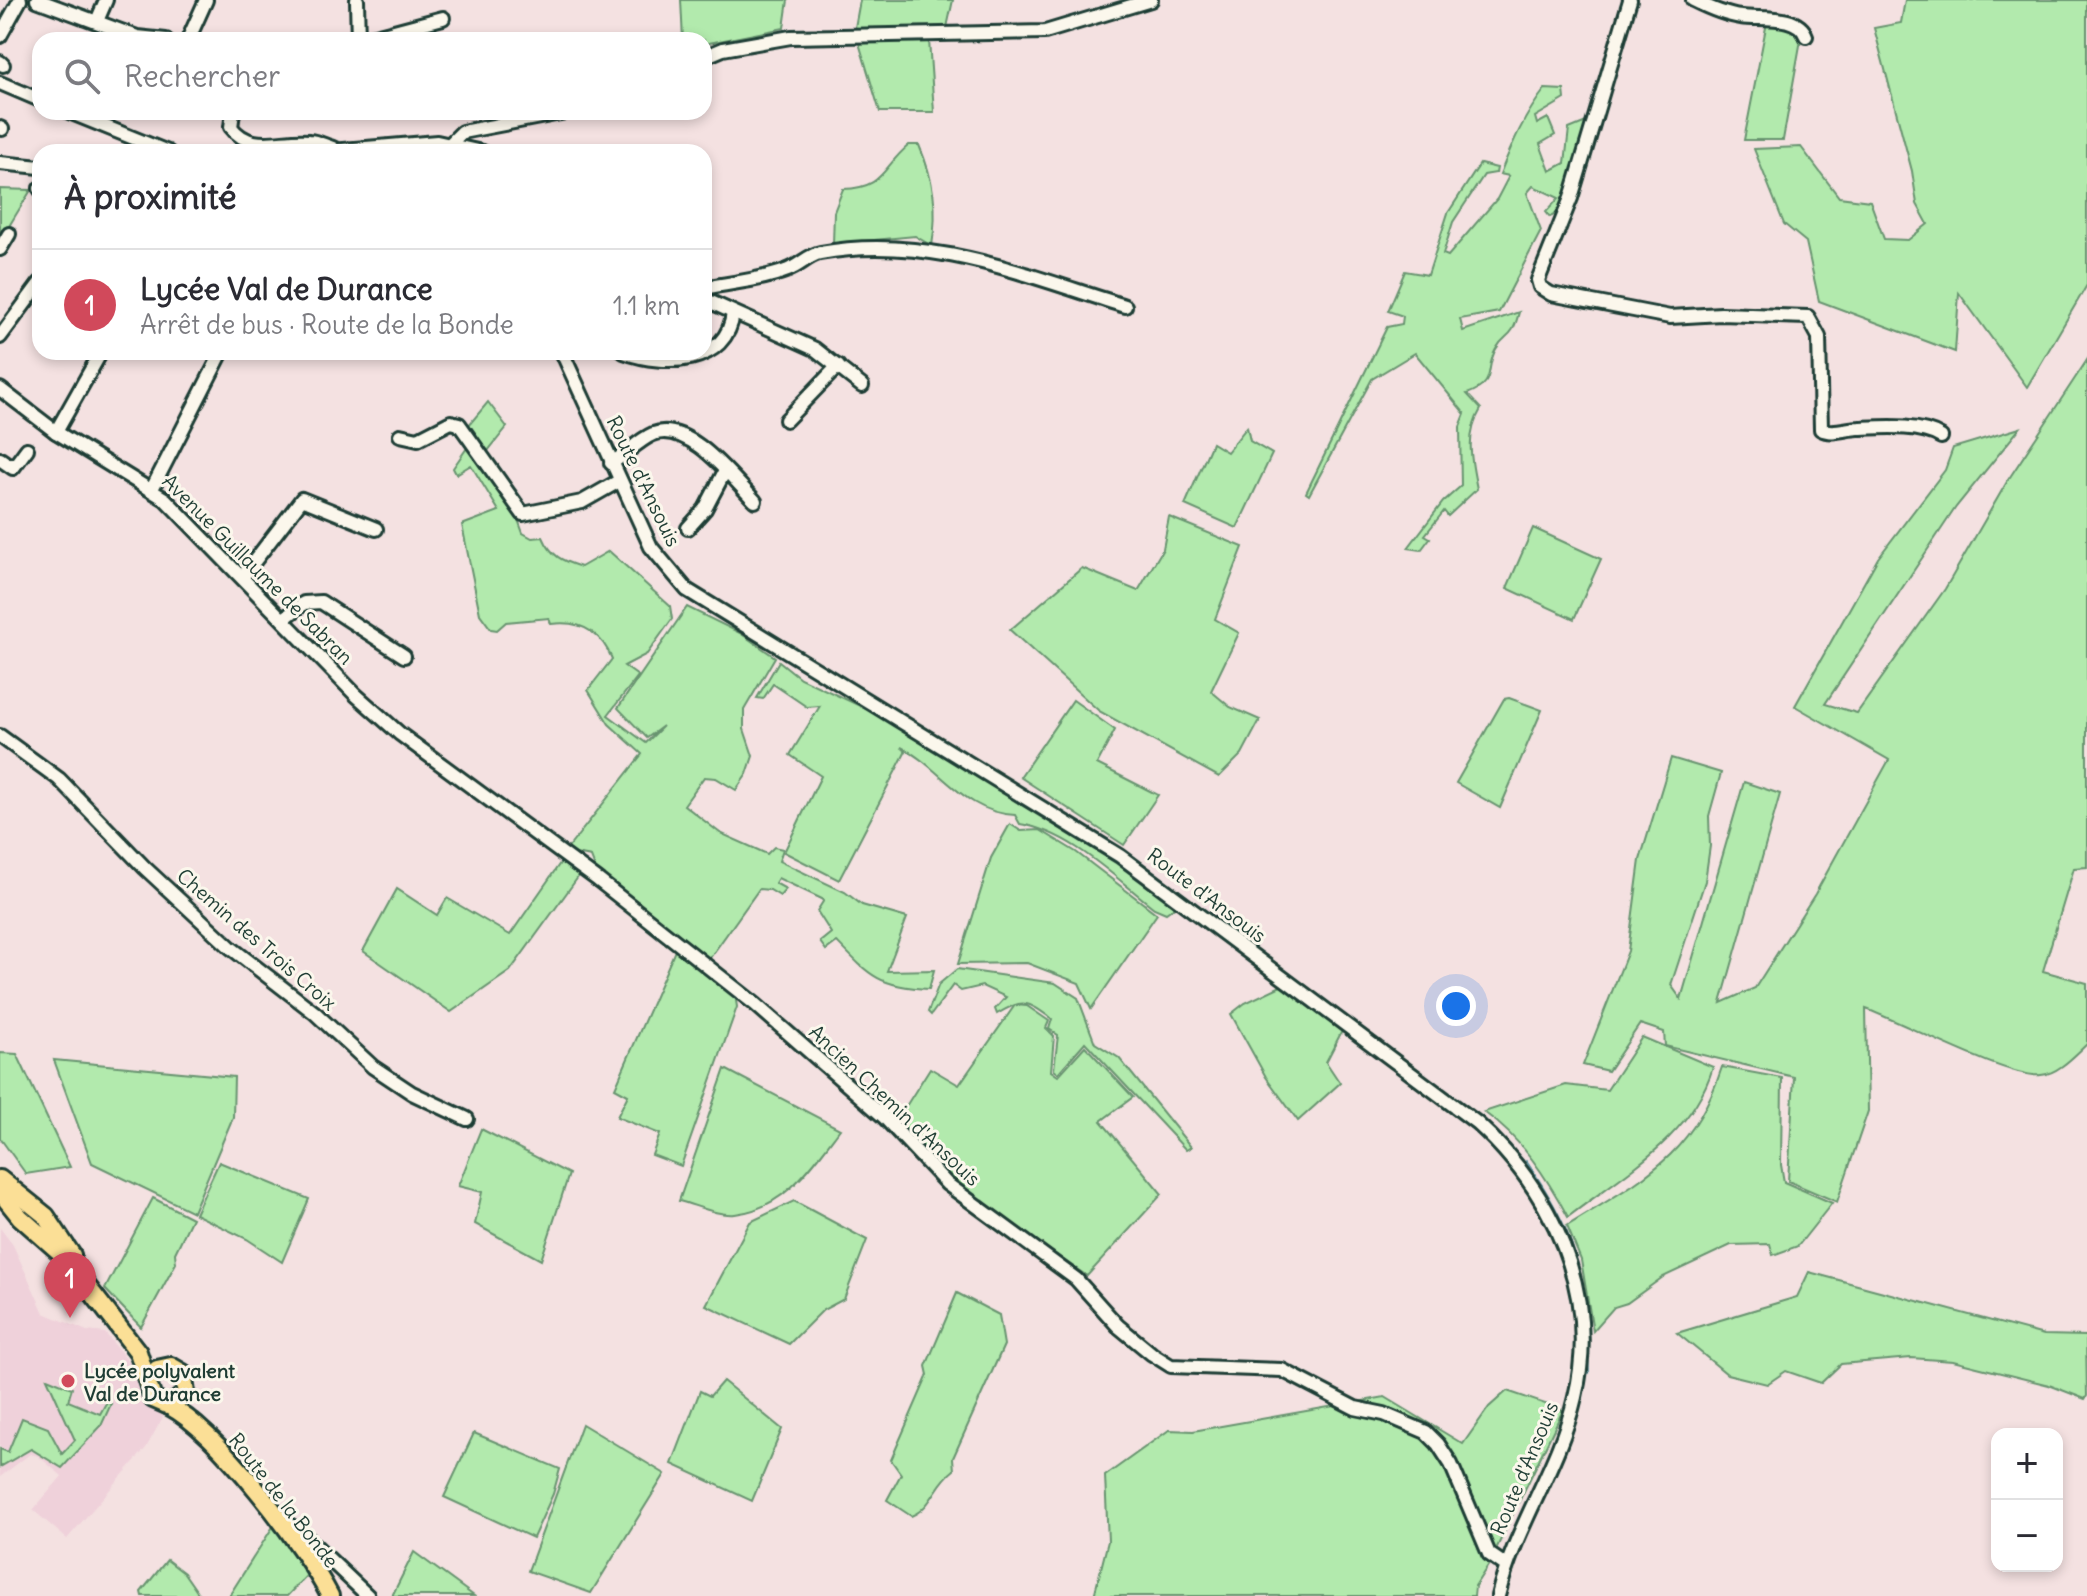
<!DOCTYPE html>
<html lang="fr">
<head>
<meta charset="utf-8">
<style>
  :root { --surface:#fff; --page:#f2f2f3; --text:#2b2b33; --muted:#7c7c81; --line:#e1e1e2; --accent:#d1495b }
  body { margin:0; font-family:Delius,sans-serif; background:var(--page); color:var(--text) }
  .controls { position:absolute; right:24px; bottom:24px; display:grid; overflow:hidden; border-radius:16px; box-shadow:0 4px 12px #0003 }
  .controls button { width:72px; height:72px; display:grid; place-items:center; padding:0; border:0; border-bottom:2px solid var(--line); background:var(--surface); color:var(--text); font:40px sans-serif }
  .you { position:absolute; left:1456px; top:1006px; width:28px; height:28px; margin:-20px; border:6px solid #fff; border-radius:50%; background:#1a73e8; box-shadow:0 0 0 12px #1a73e833 }
  .badge { display:grid; place-items:center; width:52px; height:52px; border-radius:50%; background:var(--accent); color:#fff; font-size:26px; font-weight:700 }
  .pin { position:absolute; translate:-50% -66px; filter:drop-shadow(0 2px 4px #0008) }
  .pin::after { content:''; position:absolute; top:42px; width:28px; height:24px; background:inherit; clip-path:polygon(0 0,100% 0,50% 100%) }
  .list { margin:0; padding:0; list-style:none }
  h2 { display:flex; justify-content:space-between; align-items:center; height:104px; margin:0; padding:0 32px; font-size:34px }
  h2 small { font-size:26px; font-weight:400; color:var(--muted) }
  .list li { display:grid; grid-template-columns:52px 1fr auto; gap:24px; align-items:center; box-sizing:border-box; height:112px; padding:0 32px; border-top:2px solid var(--line) }
  .list b { display:block; font-size:30px; white-space:nowrap }
  .list p { margin:0; font-size:26px; white-space:nowrap; color:var(--muted) }
  .list em { font-size:26px; font-style:normal; color:var(--muted) }
  .icon { flex:none; width:44px; height:44px; fill:none; stroke:currentColor; stroke-width:2; stroke-linecap:round; stroke-linejoin:round }
  .map { position:relative; flex:none; width:2087px; height:1596px; overflow:hidden }
  .search { position:absolute; background:var(--surface); box-shadow:0 4px 12px #0003; left:32px; top:32px; width:680px; height:88px; display:flex; align-items:center; gap:20px; box-sizing:border-box; padding:0 28px; border-radius:24px; color:var(--muted); font-size:30px }
  .panel { position:absolute; background:var(--surface); box-shadow:0 4px 12px #0003; left:32px; top:144px; width:680px; height:216px; border-radius:24px }
  .map>svg:first-child { display:block }
  .built { fill:#efd1da }
  .green { fill:#b2eaad; stroke:#689470; stroke-width:2 }
  .lines { fill:none; stroke-linecap:round; stroke-linejoin:round }
  .stream { stroke:#5f95a1; stroke-width:2 }
  .minor-casing { stroke:#1f3d34; stroke-width:18 }
  .major-casing { stroke:#1f3d34; stroke-width:22 }
  .minor { stroke:#fbf7ec; stroke-width:12 }
  .major { stroke:#fbdf96; stroke-width:16 }
  .poi-dot { fill:#d1495b; stroke:#fbf7ec; stroke-width:3 }
  .labels { text-anchor:middle; dominant-baseline:central; stroke-width:6; stroke-linejoin:round; paint-order:stroke }
  .street-label { font-size:20px; fill:#1f3d34; stroke:#fbf7ec }
  .poi-label { font-size:20px; font-weight:bold; fill:#1f3d34; stroke:#fbf7ec; text-anchor:start }
</style>
</head>
<body>
<div class="map">
<svg width="2087" height="1596" viewBox="0 0 2087 1596">
  <rect width="100%" height="100%" fill="#f4e1e1"/>
  <filter id="ink" filterUnits="userSpaceOnUse"><feTurbulence type="fractalNoise" baseFrequency=".0125" numOctaves="2"/><feDisplacementMap in="SourceGraphic" scale="16" xChannelSelector="R" yChannelSelector="G"/><feConvolveMatrix kernelMatrix="1 2 1 2 8 2 1 2 1" color-interpolation-filters="sRGB"/></filter>
  <g filter="url(#ink)">
    <!-- built -->
    <polygon class="built" points="0,1228 13,1245 44,1313 87,1331 105,1333 132,1366 129,1375 141,1386 141,1400 164,1415 146,1448 67,1539 33,1510 62,1476 38,1456 30,1454 0,1477"/>
    <!-- green -->
    <g class="green">
      <polygon points="681,0 788,0 784,28 704,44 704,40 683,40"/>
      <polygon points="860,0 953,0 946,32 854,33"/>
      <polygon points="1905,0 2087,0 2087,285 2027,387 1959,293 1955,352 1819,301 1806,242 1784,224 1754,149 1801,147 1839,197 1870,201 1884,239 1908,240 1928,224 1917,204 1912,171 1874,28 1901,23"/>
      <polygon points="1767,22 1784,23 1802,34 1783,140 1744,140"/>
      <polygon points="929,40 934,112 880,112 859,43"/>
      <path d="M1545,89l19,1 1,9 -30,18 2,7 11,-6 7,17 -15,9 10,27 15,-8 4,-34 22,-9 -31,92 -10,5 -4,-5 13,-14 -26,-12 -6,7 14,38 -42,81 -39,7 3,12 56,-19c-7,29 -14,20 -23,37 -12,21 2,34 -29,45l14,15c-16,27 -10,50 -4,80l-29,27 -4,-5 -19,24 5,3 -9,12 -13,-2 35,-46 18,-16 -1,-59 5,-13 -50,-61 -43,26 -63,116 -3,-2 81,-166 15,-3 1,-8 -15,-5 17,-40 23,4 20,-62 32,-49 17,4 -1,5 -12,2 -31,47 -10,32 5,2 49,-57 12,-23 -9,-2c12,-30 25,-60 45,-85z"/>
      <path d="M909,145h10c15,35 19,64 13,101l-17,-10 -82,8 1,-32 9,-23c42,-1 38,-21 66,-44z"/>
      <polygon points="0,189 31,190 0,241"/>
      <path d="M2087,360v507l-13,1 -31,103 44,12v61c-12,11 -29,30 -46,31 -31,4 -139,-53 -175,-66l2,102 -31,91 -49,-21 6,-104 -129,-31 -1,-14 -24,-8 -32,47 -25,-6 45,-114 12,-91 31,-102 50,15 -12,43 1,30 -5,35 -34,104 10,14 63,-217 36,12 -59,209 34,-15 60,-94 74,-134 -94,-54 83,-148 67,-88 8,-22 67,-20 -64,79 -131,197 32,9 88,-124 63,-109z"/>
      <polygon points="488,402 507,427 487,452 468,426"/>
      <polygon points="1247,427 1250,441 1272,454 1237,528 1185,505 1212,443 1227,452"/>
      <path d="M469,445l48,72 6,16 9,5 11,-1c8,19 19,24 38,30l28,-16 61,55 2,13 -25,35 -23,12 14,10 -30,39 38,28 17,-17 -16,12 -29,-30 69,-101 53,26 35,24 -31,53v19l9,27 -6,18 -11,16 -20,-12 -12,-1 -20,28 36,28 47,21 7,-7 9,2 -4,12 66,31 17,13 45,13 -20,53 47,-1 -5,19c-49,-2 -59,-13 -92,-47l-11,8 -6,-8 11,-9 -14,-22 7,-11 -46,-22 -3,5 11,6 -6,7 -10,-6 -11,-1 -52,73 -109,-87 -7,-18 -26,-5 77,-98 -33,-30 -21,-34 24,-31c-11,-27 -32,-39 -61,-35l-2,-6 -43,4 -9,8 -6,-1 -11,-15 -18,-89 37,-14 -28,-46 -15,9 -3,-6z"/>
      <polygon points="1169,517 1243,547 1215,619 1239,633 1211,691 1230,707 1260,720 1242,754 1219,777 1099,711 1010,630 1082,568 1138,591 1163,549"/>
      <polygon points="1533,528 1601,559 1574,619 1507,588"/>
      <path d="M779,661l21,17 75,35 206,124 92,64v7l-7,5 -12,-5c-40,-31 -83,-76 -134,-84l-5,-9c-51,-2 -73,-47 -114,-68l5,4 -67,129 -55,-28 37,-76 -31,-21 30,-49 -13,1 -34,-23 -10,15 -6,-1z"/>
      <polygon points="1509,698 1542,710 1500,808 1456,783 1504,699"/>
      <polygon points="1073,700 1115,730 1097,764 1158,795 1124,845 1020,777"/>
      <polygon points="1010,824 1021,831 1040,830 1076,852 1157,914 1091,1009 1079,983 1027,963 958,964 991,858"/>
      <polygon points="563,859 581,873 510,971 451,1012 363,951 397,889 437,915 447,898 510,935"/>
      <polygon points="676,948 735,994 737,1007 681,1166 652,1155 660,1134 617,1117 628,1095 615,1088"/>
      <path d="M957,969l98,14 23,15 17,45 24,15 72,89 -5,3 -101,-108 -27,31 -4,-3 4,-35 -9,-6 3,-10c-25,-18 -28,-21 -55,-5l-2,-5 11,-12 -24,-11 -21,5 -8,-6 -22,30 -3,-3 11,-28z"/>
      <polygon points="1283,985 1342,1031 1326,1062 1340,1083 1298,1121 1266,1077 1231,1014 1245,1003"/>
      <polygon points="1015,1005 1027,1006 1049,1021 1046,1028 1054,1036 1051,1071 1058,1076 1085,1046 1133,1097 1101,1121 1162,1194 1087,1276 951,1183 883,1111 901,1114 930,1068 959,1085"/>
      <path d="M1642,1037l71,30c-21,70 -90,107 -145,150 -22,-41 -46,-78 -84,-105l82,-27 41,5z"/>
      <polygon points="0,1053 17,1054 70,1167 26,1174 0,1138"/>
      <polygon points="54,1060 234,1077 233,1117 193,1212 92,1163"/>
      <path d="M1722,1067l60,11 -1,87 3,17 48,21 -34,43 -25,9 -3,-11 -39,1 -68,32 -36,26 -13,4 -21,24 -12,-71 -14,-34c75,-47 126,-69 155,-159z"/>
      <path d="M725,1069l115,60c-28,37 -55,79 -105,85 -16,2 -40,-9 -56,-13z"/>
      <polygon points="481,1129 569,1174 541,1260 475,1224 482,1192 458,1186"/>
      <polygon points="219,1162 309,1199 282,1262 247,1239 195,1214"/>
      <polygon points="153,1198 192,1218 175,1253 176,1263 141,1327 105,1289"/>
      <polygon points="794,1201 867,1240 844,1299 823,1310 789,1344 706,1305 750,1222"/>
      <polygon points="1809,1272 2044,1335 2086,1336 2087,1396 2085,1399 2049,1385 1953,1361 1911,1358 1841,1364 1821,1383 1786,1371 1767,1384 1727,1374 1677,1333 1797,1297"/>
      <path d="M957,1293l42,22 5,30 -51,113 1,12c-19,14 -22,38 -43,46l-24,-16 14,-26 -10,-14 37,-85 -2,-9z"/>
      <polygon points="47,1378 72,1388 68,1401 100,1414 106,1403 111,1404 101,1426 62,1468 31,1449 0,1467 0,1449 8,1452 22,1418 48,1428 62,1454 75,1440"/>
      <polygon points="723,1381 782,1429 752,1501 672,1464 700,1391 710,1396"/>
      <polygon points="1507,1391 1563,1410 1489,1564 1475,1586 1474,1596 1094,1596 1108,1541 1105,1476 1169,1430 1193,1431 1385,1397 1463,1444 1489,1407"/>
      <polygon points="582,1424 665,1474 591,1593 528,1571"/>
      <polygon points="474,1433 560,1469 553,1494 533,1538 444,1497"/>
      <polygon points="274,1525 309,1573 287,1596 229,1596"/>
      <polygon points="414,1552 474,1596 392,1596"/>
      <polygon points="167,1560 184,1573 200,1596 142,1596 141,1592"/>
    </g>
    <g class="lines">
      <!-- stream -->
      <g class="stream">
        <path d="M1526,1161c33,47 56,93 59,150"/>
        <polyline points="1587,1338 1589,1373"/>
      </g>
      <!-- minor casing -->
      <g class="minor-casing">
        <g id="minor">
          <polyline points="37,0 137,37 166,40"/>
          <polyline points="357,0 358,40"/>
          <path d="M1630,0l-59,198 -33,82 2,7 11,7 119,23 51,-3 87,3 11,20 2,92c11,6 26,-1 38,-1 24,-1 62,-4 82,9"/>
          <path d="M1693,0c14,7 32,15 48,17 19,3 57,-4 65,19"/>
          <polyline points="97,21 106,0"/>
          <polyline points="0,36 20,0"/>
          <polyline points="188,40 206,0"/>
          <polyline points="360,40 443,18"/>
          <polyline points="704,57 723,49 791,37 1045,32 1151,0"/>
          <polyline points="0,62 3,65"/>
          <polyline points="0,83 40,100"/>
          <polyline points="69,112 168,152"/>
          <path d="M233,112l-2,15c20,27 50,11 78,14 8,0 16,5 24,7"/>
          <polyline points="0,128 2,129"/>
          <polyline points="451,143 462,132 566,112"/>
          <polyline points="319,152 437,142 482,152"/>
          <polyline points="0,163 40,167"/>
          <polyline points="40,189 40,188"/>
          <polyline points="0,249 9,234"/>
          <path d="M704,288c27,-5 58,-8 84,-18 11,-4 21,-15 32,-17 107,-20 205,22 305,53"/>
          <polyline points="704,299 815,349 862,386"/>
          <polyline points="0,337 40,283"/>
          <path d="M562,352l89,195 36,43 433,266 357,267c75,68 123,170 98,274 -16,70 -60,129 -77,199"/>
          <path d="M624,352c41,15 103,13 109,-39"/>
          <polyline points="0,389 56,432 165,499 356,695 400,734 598,880 755,1004 884,1117 947,1184 1076,1279 1118,1326 1152,1354 1171,1366 1282,1370 1355,1408 1384,1414 1426,1432 1438,1444 1451,1464 1489,1554 1505,1565"/>
          <polyline points="786,420 838,366"/>
          <polyline points="56,432 101,352"/>
          <polyline points="400,435 418,439 451,422 459,424 523,514 582,502 619,481"/>
          <polyline points="0,459 13,468 27,449"/>
          <path d="M611,463c15,-8 26,-22 42,-29 36,-14 80,45 102,67"/>
          <polyline points="152,489 222,352"/>
          <polyline points="688,528 705,509 725,471"/>
          <polyline points="243,576 302,499 376,529"/>
          <polyline points="285,618 304,603 321,602 404,656"/>
          <polyline points="0,736 59,779 145,868 230,947 315,1013 373,1067 412,1093 467,1119"/>
          <polyline points="285,1522 303,1534 368,1596"/>
        </g>
      </g>
      <!-- major casing -->
      <g class="major-casing">
        <g id="major">
          <polyline points="0,1179 46,1216 72,1255"/>
          <polyline points="0,1192 20,1217 63,1255 138,1352 153,1399 169,1406 186,1393 183,1373 171,1366 157,1369 148,1380"/>
          <path d="M169,1406c49,26 135,139 161,190"/>
        </g>
      </g>
      <!-- minor -->
      <use href="#minor" class="minor"/>
      <!-- major -->
      <use href="#major" class="major"/>
    </g>
  </g>
  <!-- markers -->
  <circle class="poi-dot" cx="68" cy="1381" r="8"/>
  <g class="labels">
    <!-- street labels -->
    <g class="street-label">
      <text transform="translate(644 481) rotate(64)">Route d'Ansouis</text>
      <text transform="translate(258 569) rotate(45)">Avenue Guillaume de Sabran</text>
      <text transform="translate(1207 895) rotate(37)">Route d'Ansouis</text>
      <text transform="translate(257 939) rotate(41)">Chemin des Trois Croix</text>
      <text transform="translate(895 1105) rotate(43)">Ancien Chemin d'Ansouis</text>
      <text transform="translate(1524 1468) rotate(-67)">Route d'Ansouis</text>
      <text transform="translate(284 1500) rotate(52)">Route de la Bonde</text>
    </g>
    <!-- poi labels -->
    <g class="poi-label">
      <text x="84" y="1370">Lycée polyvalent<tspan x="84" dy="23">Val de Durance</tspan></text>
    </g>
  </g>
</svg>
<div class="controls">
<button>+</button>
<button>−</button>
</div>
<div class="you"></div>
<div class="pin badge" style="left:70px;top:1318px">1</div>
<div class="search"><svg class="icon" aria-label="search" viewBox="0 0 24 24"><circle cx="10" cy="10" r="6"/><path d="M15 15l6 6"/></svg>Rechercher</div>
<section class="panel">
<h2>À proximité<small></small></h2>
<ul class="list">
<li><span class="badge">1</span><div><b>Lycée Val de Durance</b><p>Arrêt de bus · Route de la Bonde</p></div><em>1.1 km</em></li>
</ul>
</section>
</div>
</body>
</html>
